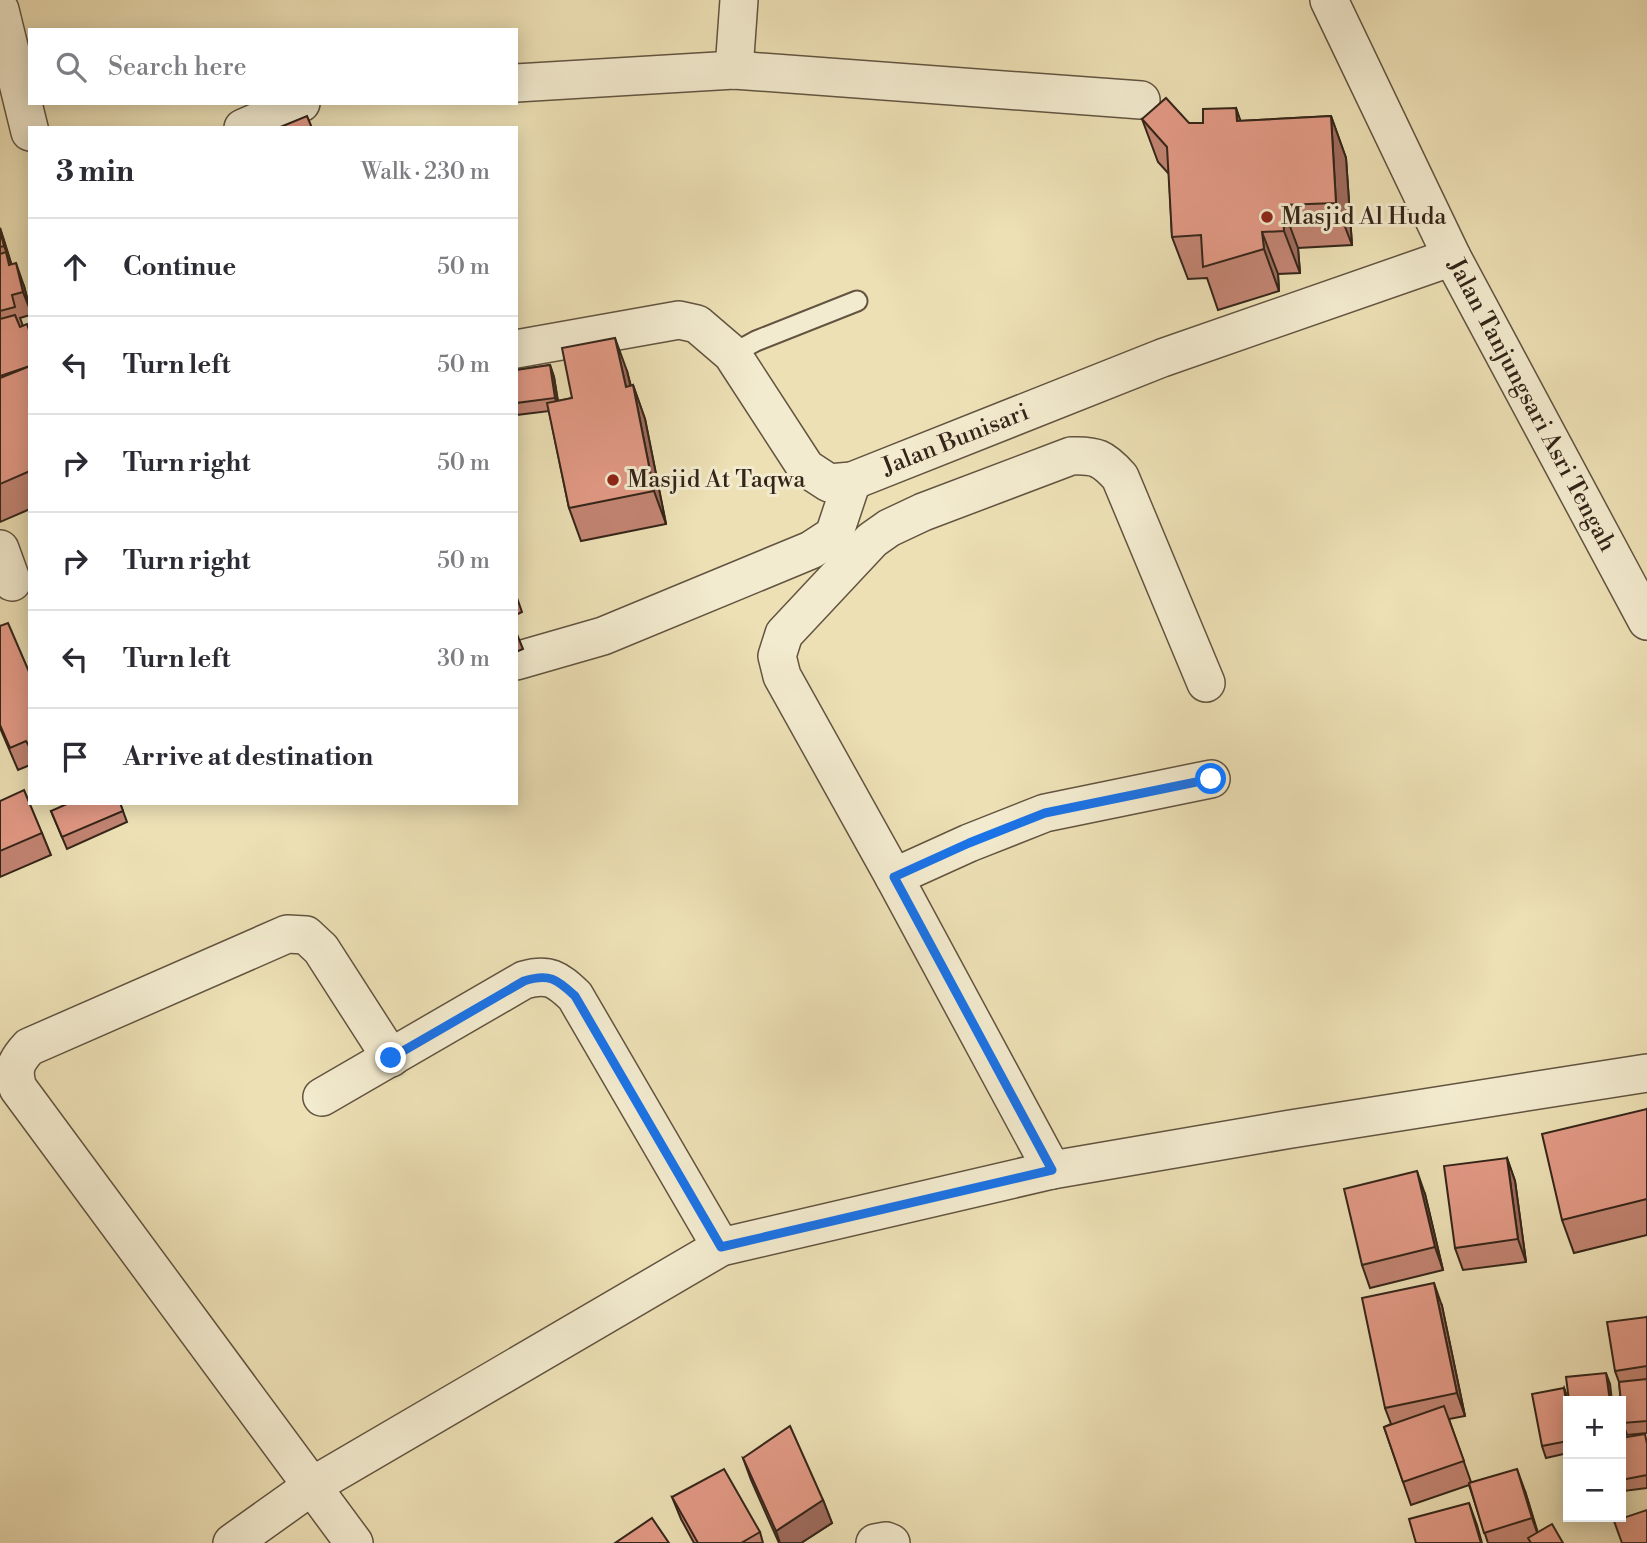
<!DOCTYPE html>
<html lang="en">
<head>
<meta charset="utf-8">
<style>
  :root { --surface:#fff; --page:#f7f7f7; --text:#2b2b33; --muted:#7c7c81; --line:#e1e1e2 }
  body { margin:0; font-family:"Libre Bodoni",serif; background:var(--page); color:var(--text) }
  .controls { position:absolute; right:21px; bottom:21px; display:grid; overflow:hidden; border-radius:0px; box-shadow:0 4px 18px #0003 }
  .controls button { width:63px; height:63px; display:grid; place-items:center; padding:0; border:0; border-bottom:2px solid var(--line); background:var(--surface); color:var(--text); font:35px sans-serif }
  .stop { position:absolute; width:21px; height:21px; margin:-16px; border:5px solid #1a73e8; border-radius:50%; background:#fff }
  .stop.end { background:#1a73e8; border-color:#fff; box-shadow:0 2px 7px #0008 }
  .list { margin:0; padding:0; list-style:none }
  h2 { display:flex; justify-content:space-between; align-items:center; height:91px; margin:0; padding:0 28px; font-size:30px }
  h2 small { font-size:23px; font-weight:400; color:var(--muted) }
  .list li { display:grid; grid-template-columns:46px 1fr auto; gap:21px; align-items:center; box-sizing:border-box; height:98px; padding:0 28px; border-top:2px solid var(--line) }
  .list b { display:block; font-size:26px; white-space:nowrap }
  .list em { font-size:23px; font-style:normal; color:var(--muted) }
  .icon { flex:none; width:38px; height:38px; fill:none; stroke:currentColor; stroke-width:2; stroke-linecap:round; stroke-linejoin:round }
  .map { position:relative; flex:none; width:1647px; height:1543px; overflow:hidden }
  .search { position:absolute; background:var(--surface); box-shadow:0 4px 18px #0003; left:28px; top:28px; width:490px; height:77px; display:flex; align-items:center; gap:18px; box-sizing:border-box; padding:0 24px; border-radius:0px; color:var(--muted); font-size:26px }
  .panel { position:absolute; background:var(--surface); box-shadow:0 4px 18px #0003; left:28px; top:126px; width:490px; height:679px; border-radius:0px }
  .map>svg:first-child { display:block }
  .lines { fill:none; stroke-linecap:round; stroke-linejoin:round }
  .service-casing { stroke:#625440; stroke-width:23 }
  .minor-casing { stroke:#625440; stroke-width:40 }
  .service { stroke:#f3ebcf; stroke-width:19 }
  .minor { stroke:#f3ebcf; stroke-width:37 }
  .wall { fill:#c28472; stroke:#342519; stroke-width:2 }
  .shaded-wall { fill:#9e6b5d; stroke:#342519; stroke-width:2 }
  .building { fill:#e29985; stroke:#342519; stroke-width:2 }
  .route { stroke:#1a73e8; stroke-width:9 }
  .poi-dot { fill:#8f2418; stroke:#f3ebcf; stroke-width:2.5 }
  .labels { text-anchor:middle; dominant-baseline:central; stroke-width:6; stroke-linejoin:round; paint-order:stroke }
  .poi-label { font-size:24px; fill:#342519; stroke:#f3ebcf; text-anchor:start }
  .street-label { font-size:24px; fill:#342519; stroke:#f3ebcf }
</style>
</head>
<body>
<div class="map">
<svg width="1647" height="1543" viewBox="0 0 1647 1543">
  <rect width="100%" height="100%" fill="#ede0b5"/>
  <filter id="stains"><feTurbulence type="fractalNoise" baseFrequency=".00286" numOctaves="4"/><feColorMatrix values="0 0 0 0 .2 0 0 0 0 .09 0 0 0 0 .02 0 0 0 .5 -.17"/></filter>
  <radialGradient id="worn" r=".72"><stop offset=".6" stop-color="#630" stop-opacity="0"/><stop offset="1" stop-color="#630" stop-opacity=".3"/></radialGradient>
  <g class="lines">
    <!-- service casing -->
    <g class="service-casing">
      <polyline id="service" points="732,354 756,341 857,301"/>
    </g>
    <!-- minor casing -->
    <g class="minor-casing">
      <g id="minor">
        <path id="s1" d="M1329,0l123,257 195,364"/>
        <polyline points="0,10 30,132"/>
        <polyline points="734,70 739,0"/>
        <polyline points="516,83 734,70 1141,100"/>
        <polyline points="243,128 301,103"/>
        <path id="s2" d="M516,349l163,-29 18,4 35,30 74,114 23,15 23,-2 310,-123 290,-101"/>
        <polyline points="0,549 12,582"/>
        <polyline points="516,661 603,636 811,550 834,535 852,481"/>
        <polyline points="894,877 969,843 1045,813 1211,779"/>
        <path d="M322,1097l202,-117c25,-7 33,-1 51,16l146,251"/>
        <path d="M1052,1170l-158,-293 -112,-201 -5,-20 7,-22 88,-94 17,-12 34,-16 148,-56c25,-1 32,2 49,21l86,206"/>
        <polyline points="232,1543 312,1486 721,1247 1052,1170 1291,1129 1647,1073"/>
        <path d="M354,1543l-336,-455c-6,-19 -2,-27 11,-41l258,-113 19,1 15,14 70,109"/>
        <polyline points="875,1543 886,1541 891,1543"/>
      </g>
    </g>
    <!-- service -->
    <use href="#service" class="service"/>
    <!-- minor -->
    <use href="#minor" class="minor"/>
  </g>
  <!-- wall -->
  <g class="wall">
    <polygon points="1236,108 1240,121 1331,116 1346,158 1352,245 1298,248 1300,273 1278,274 1279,291 1218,310 1207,278 1188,279 1172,237 1169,174 1158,162 1142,119 1189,123 1203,123"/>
    <polygon points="0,228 11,264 24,286 30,309 30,315 20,318 23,326 30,332 30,509 0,522"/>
    <polygon points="550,365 554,377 558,401 572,398 627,371 631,386 633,385 645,419 666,524 581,541 569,508 549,411 516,415 516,370"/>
    <polygon points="516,595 522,612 516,615"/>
    <polygon points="0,626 30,674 30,765 18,770 0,728"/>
    <polygon points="516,632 523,649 516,652"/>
    <polygon points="0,801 42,833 51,855 0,877"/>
    <polygon points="120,803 127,822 67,849 51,811"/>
    <polygon points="1647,1109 1647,1235 1574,1253 1562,1220"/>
    <polygon points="1507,1158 1515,1181 1526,1262 1463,1270 1455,1248"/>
    <polygon points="1425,1194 1443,1270 1370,1288 1362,1265"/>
    <polygon points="1442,1306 1465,1416 1449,1419 1471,1482 1525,1491 1538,1533 1563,1543 1488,1543 1469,1485 1411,1505 1384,1427 1391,1424 1385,1408"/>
    <polygon points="1647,1317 1647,1433 1627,1435 1623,1423 1619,1382 1615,1371"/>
    <polygon points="1564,1388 1568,1402 1568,1453 1546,1458 1542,1446"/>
    <polygon points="1621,1438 1647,1439 1647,1488 1624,1491 1621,1482"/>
    <polygon points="743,1458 823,1500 832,1523 801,1543 779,1543 751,1480"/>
    <polygon points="672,1497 760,1532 763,1543 694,1543 681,1519"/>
  </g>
  <!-- shaded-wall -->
  <g class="shaded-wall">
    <polygon points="1236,108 1251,150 1237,121"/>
    <polygon points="1331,116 1346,158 1352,245 1336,203"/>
    <polygon points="1282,205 1298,248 1300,273 1284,231"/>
    <polygon points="0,228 4,240 13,269 4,246"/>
    <polygon points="1262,232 1278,274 1279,291 1264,249"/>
    <polygon points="16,263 24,286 30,310 23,292"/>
    <polygon points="615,338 627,371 638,420 626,387"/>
    <polygon points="550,365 554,377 559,409 555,398"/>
    <polygon points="633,385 645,419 666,524 654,491"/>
    <polygon points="1507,1158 1515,1181 1526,1262 1518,1239"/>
    <polygon points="1417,1171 1425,1194 1443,1270 1435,1247"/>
    <polygon points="1434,1283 1442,1306 1465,1416 1457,1393"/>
    <polygon points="1606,1373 1610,1384 1612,1401 1610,1401"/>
    <polygon points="1564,1388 1568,1399 1568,1415"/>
    <polygon points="1517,1469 1525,1491 1540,1541 1532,1518"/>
    <polygon points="823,1500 832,1523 801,1543 780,1543 776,1531"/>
    <polygon points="1469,1503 1477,1525 1482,1543 1481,1543"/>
  </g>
  <!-- building -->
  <g class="building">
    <polygon points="1166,98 1189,123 1203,123 1203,109 1236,108 1237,121 1331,116 1336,203 1282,205 1284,231 1262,232 1264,249 1203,267 1201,235 1172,237 1167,147 1142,119"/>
    <polygon points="307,116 312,128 278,128"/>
    <polygon points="0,231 4,246 0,247"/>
    <polygon points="6,252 9,265 16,263 23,292 12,295 15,307 0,311 0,254"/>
    <polygon points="15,315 20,327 27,324 30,333 30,366 0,376 0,319"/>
    <polygon points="615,338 626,387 633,385 654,491 569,508 547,403 572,398 562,348"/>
    <polygon points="550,365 555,398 516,403 516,370"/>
    <polygon points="30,366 30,471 0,484 0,378"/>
    <polygon points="8,623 30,674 30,748 26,741 10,748 0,725 0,626"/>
    <polygon points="24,790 42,833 0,851 0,801"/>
    <polygon points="69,803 120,803 123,811 62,837 51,811"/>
    <polygon points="1647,1109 1647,1199 1562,1220 1542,1134"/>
    <polygon points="1507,1158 1518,1239 1455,1248 1444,1166"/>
    <polygon points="1417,1171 1435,1247 1362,1265 1344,1189"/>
    <polygon points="1434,1283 1457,1393 1385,1408 1362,1298"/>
    <polygon points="1647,1317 1647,1366 1615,1371 1607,1322"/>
    <polygon points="1606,1373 1610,1401 1569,1401 1566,1377"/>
    <polygon points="1647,1379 1647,1421 1623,1423 1619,1382"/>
    <polygon points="1564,1388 1568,1415 1568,1441 1542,1446 1532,1394"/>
    <polygon points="1444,1406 1464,1461 1403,1482 1384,1427"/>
    <polygon points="790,1426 823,1500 776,1531 743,1458"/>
    <polygon points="1645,1434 1647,1444 1647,1475 1621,1480 1621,1438"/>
    <polygon points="724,1469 760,1532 741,1543 698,1543 672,1497"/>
    <polygon points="1517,1469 1532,1518 1484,1533 1469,1483"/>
    <polygon points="1469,1503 1481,1543 1416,1543 1409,1519"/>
    <polygon points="1647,1510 1647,1543 1622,1543 1614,1521"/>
    <polygon points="652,1518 669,1543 615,1543"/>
    <polygon points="1552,1524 1563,1543 1531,1543 1528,1538"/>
  </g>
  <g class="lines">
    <!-- route -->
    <path class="route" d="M391,1058l133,-77c25,-8 33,-2 51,15l146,251 331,-77 -158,-293 75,-34 76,-30 166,-34"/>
  </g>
  <!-- markers -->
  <g class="poi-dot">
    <circle cx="1267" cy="217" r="7"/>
    <circle cx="613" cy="480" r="7"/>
  </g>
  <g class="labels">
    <!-- poi labels -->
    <g class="poi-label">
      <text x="1281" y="217">Masjid Al Huda</text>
      <text x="627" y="480">Masjid At Taqwa</text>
    </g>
    <!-- street labels -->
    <g class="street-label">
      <text stroke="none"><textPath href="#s1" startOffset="453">Jalan Tanjungsari Asri Tengah</textPath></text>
      <text stroke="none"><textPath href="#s2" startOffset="528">Jalan Bunisari</textPath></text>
    </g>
  </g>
  <rect width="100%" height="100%" filter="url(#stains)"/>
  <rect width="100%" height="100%" fill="url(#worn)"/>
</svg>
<div class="controls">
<button>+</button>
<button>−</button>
</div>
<div class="stop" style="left:1211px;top:779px"></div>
<div class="stop end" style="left:391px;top:1058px"></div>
<div class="search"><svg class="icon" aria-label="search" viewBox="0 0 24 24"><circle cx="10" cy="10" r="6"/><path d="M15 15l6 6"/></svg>Search here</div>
<section class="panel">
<h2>3 min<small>Walk · 230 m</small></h2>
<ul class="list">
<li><svg class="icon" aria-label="ahead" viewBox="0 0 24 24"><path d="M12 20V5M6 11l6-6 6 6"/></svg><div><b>Continue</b></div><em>50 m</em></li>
<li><svg class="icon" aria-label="left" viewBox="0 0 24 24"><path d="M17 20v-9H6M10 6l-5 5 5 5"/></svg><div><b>Turn left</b></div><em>50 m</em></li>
<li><svg class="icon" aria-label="right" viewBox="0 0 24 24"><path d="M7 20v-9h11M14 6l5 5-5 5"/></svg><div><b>Turn right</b></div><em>50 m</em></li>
<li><svg class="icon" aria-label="right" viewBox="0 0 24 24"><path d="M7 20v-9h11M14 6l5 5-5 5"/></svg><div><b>Turn right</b></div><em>50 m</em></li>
<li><svg class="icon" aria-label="left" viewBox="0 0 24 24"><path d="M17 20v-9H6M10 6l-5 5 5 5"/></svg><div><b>Turn left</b></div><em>30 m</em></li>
<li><svg class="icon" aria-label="arrive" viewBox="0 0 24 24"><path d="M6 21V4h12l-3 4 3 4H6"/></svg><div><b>Arrive at destination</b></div></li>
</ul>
</section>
</div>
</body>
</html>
